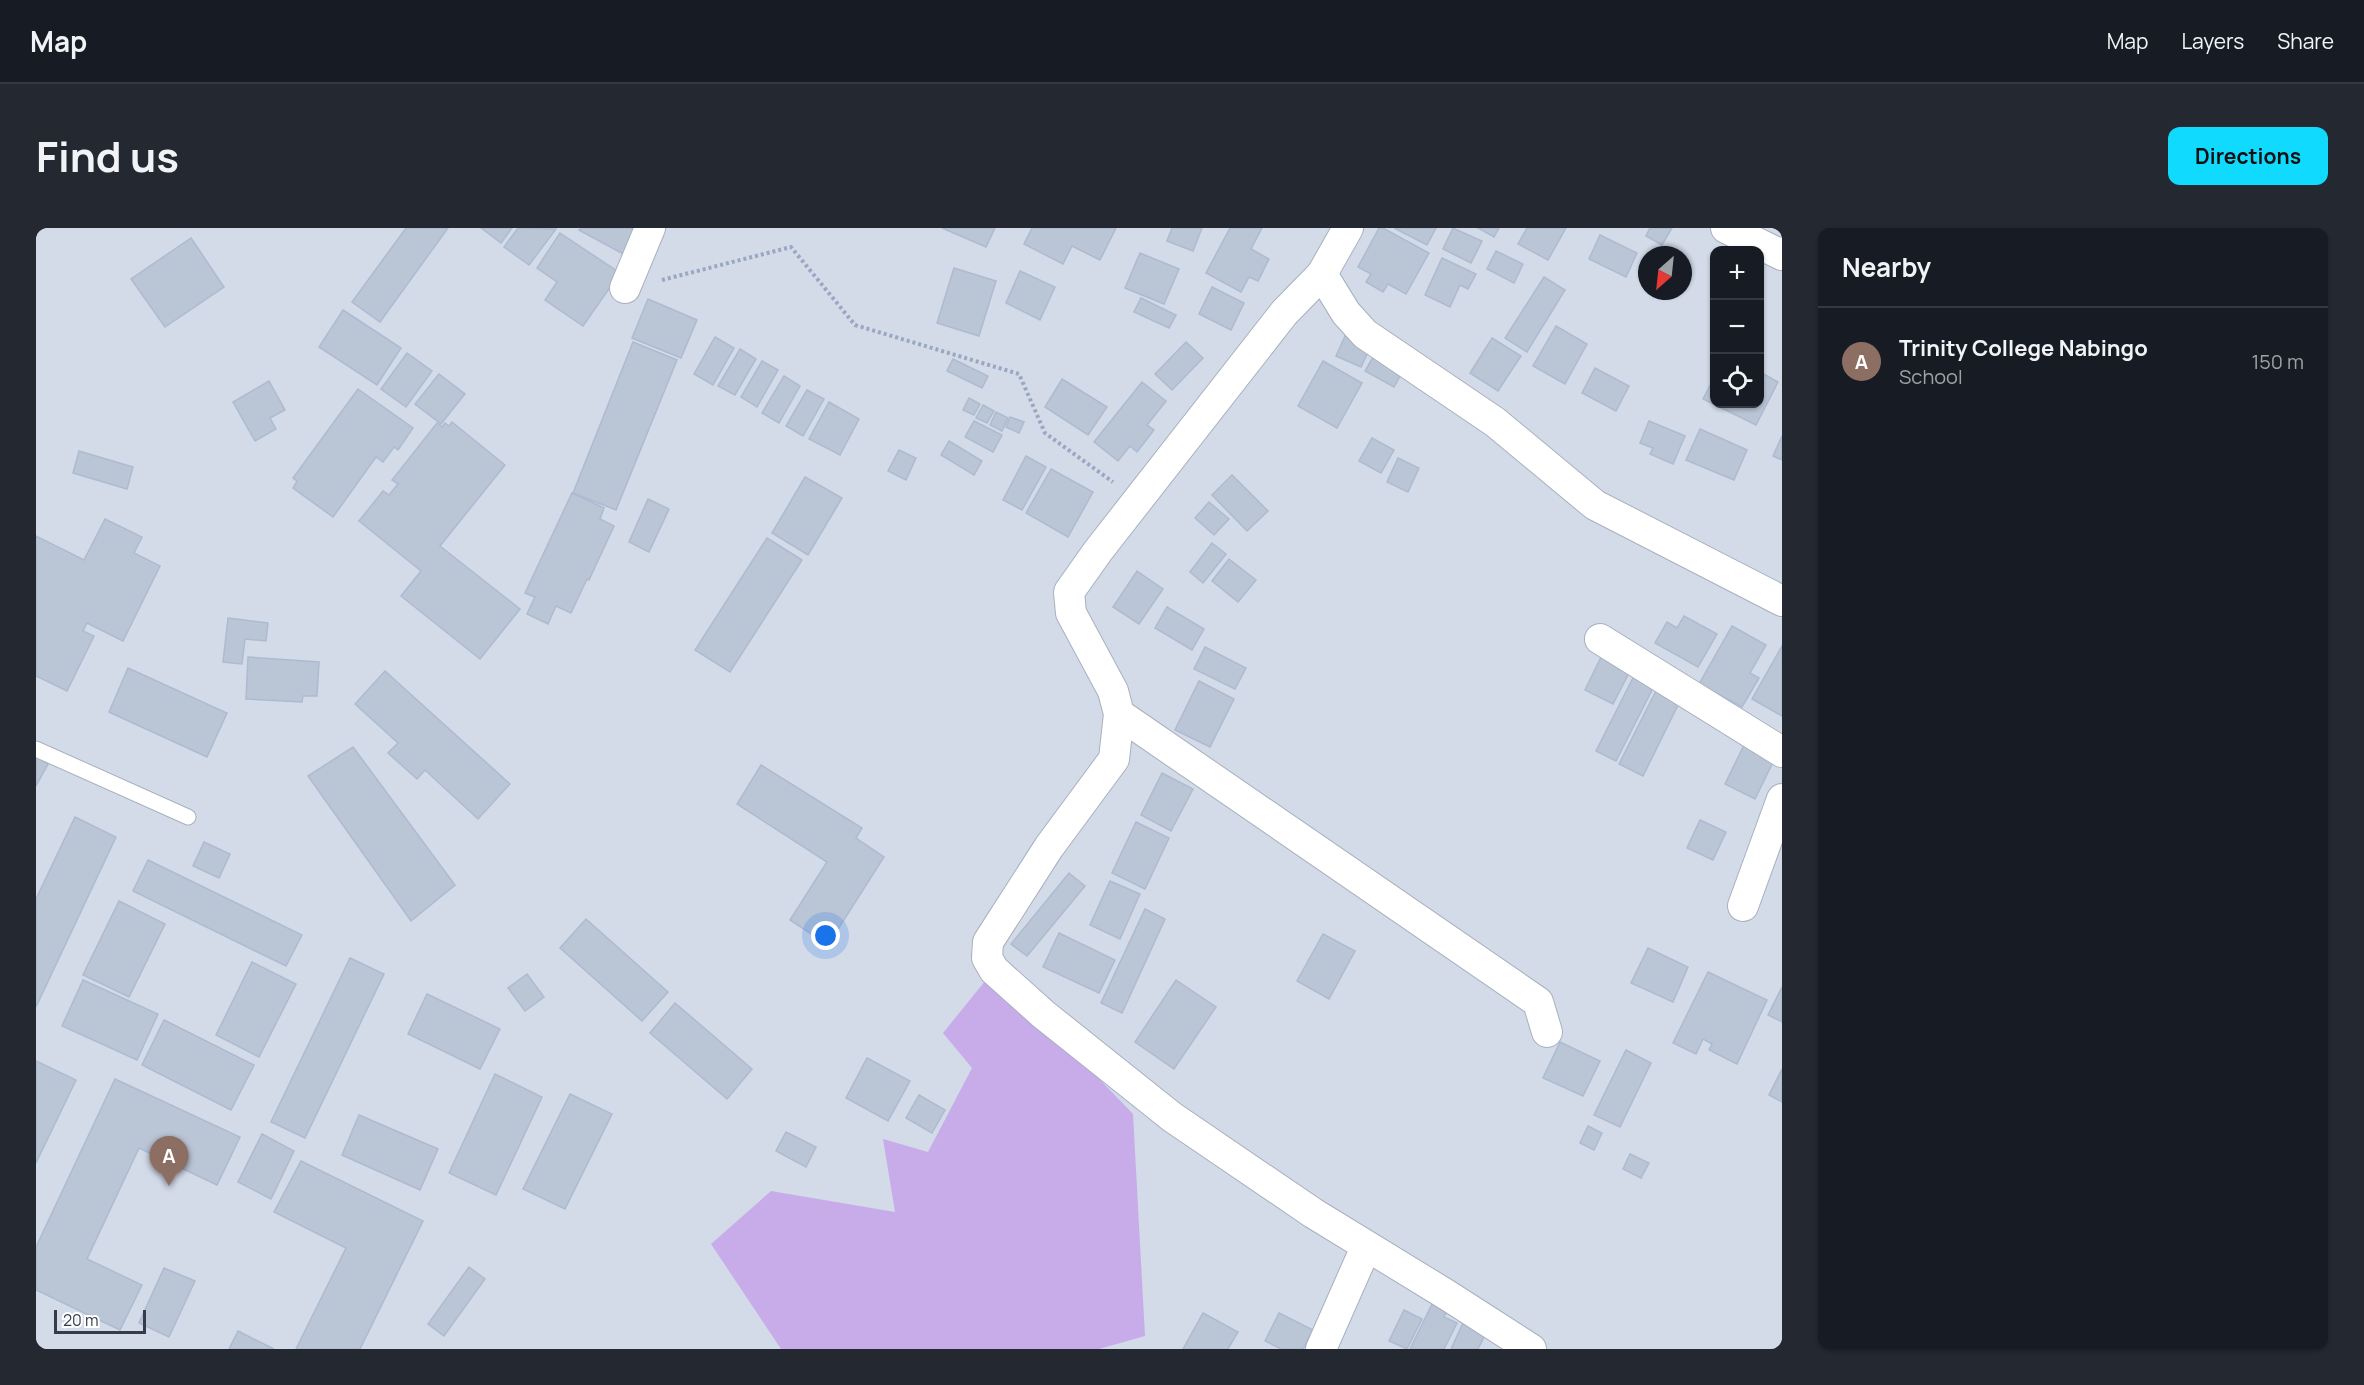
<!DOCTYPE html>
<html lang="en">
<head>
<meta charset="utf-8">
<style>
  :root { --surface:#171b24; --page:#242831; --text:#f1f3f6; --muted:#9ea1a6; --line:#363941; --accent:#11daff }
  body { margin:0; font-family:Manrope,sans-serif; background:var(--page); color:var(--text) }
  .controls { position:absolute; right:18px; top:18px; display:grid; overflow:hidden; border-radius:12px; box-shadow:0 2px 4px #0004 }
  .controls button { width:54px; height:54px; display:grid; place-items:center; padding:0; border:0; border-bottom:2px solid var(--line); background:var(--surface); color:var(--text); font:30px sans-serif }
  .compass { position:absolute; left:1602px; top:18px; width:54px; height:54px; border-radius:50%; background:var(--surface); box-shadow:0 2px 4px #0004; rotate:207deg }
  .scale { position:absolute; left:18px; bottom:15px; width:92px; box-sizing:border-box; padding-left:6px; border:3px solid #353c47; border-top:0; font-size:16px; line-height:21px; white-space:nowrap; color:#353c47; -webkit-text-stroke:4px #fff; paint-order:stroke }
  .you { position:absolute; left:790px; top:708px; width:21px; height:21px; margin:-15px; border:4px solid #fff; border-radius:50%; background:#1a73e8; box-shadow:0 0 0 9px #1a73e833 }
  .badge { display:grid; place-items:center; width:39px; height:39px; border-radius:50%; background:var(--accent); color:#fff; font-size:20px; font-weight:700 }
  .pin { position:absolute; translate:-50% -50px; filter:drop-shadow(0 2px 3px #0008) }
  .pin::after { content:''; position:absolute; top:32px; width:21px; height:18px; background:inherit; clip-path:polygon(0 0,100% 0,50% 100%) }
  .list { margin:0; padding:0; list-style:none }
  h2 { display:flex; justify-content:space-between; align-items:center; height:78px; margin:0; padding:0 24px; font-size:26px }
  h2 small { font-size:20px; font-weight:400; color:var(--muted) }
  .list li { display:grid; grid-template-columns:39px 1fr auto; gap:18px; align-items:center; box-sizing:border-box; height:108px; padding:0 24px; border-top:2px solid var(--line) }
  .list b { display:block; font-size:22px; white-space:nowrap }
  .list p { margin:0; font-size:20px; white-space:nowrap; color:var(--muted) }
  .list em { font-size:20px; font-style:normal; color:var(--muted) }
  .icon { flex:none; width:33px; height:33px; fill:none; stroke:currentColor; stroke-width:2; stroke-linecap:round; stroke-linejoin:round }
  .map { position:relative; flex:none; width:1746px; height:1121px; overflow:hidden; border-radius:12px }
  header { display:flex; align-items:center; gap:36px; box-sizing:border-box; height:84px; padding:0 30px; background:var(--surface); border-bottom:2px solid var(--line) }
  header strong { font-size:28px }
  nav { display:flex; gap:33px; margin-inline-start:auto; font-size:21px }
  .intro { display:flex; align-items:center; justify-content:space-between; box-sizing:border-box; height:144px; padding:0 36px }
  h1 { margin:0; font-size:42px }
  .button { padding:15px 27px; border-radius:12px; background:var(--accent); color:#111; font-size:21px; font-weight:700 }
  main { display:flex; gap:36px; padding:0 36px }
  aside { flex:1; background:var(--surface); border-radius:12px; box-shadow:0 2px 4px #0004 }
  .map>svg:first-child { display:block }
  .residential { fill:#d3dae8; fill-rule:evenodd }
  .green { fill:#c8acea }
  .building { fill:#bac5d6; stroke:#adbbd1; stroke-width:1.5 }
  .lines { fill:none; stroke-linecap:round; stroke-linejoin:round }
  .lane-casing { stroke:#a8b0c0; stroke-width:17 }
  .street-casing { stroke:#a8b0c0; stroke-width:32 }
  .path { stroke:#98a7c2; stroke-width:4; stroke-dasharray:3 3; stroke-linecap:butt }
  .lane { stroke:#fff; stroke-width:15 }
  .street { stroke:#fff; stroke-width:30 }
</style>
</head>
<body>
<header>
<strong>Map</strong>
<nav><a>Map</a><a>Layers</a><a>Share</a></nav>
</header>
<div class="intro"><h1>Find us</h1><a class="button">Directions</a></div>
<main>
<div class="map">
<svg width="1746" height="1121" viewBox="0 0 1746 1121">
  <rect width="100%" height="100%" fill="#e6eaf4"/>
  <!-- residential -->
  <path class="residential" d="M0,0h1746v1121h-1746zM1678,22h46v154h-46zM1611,27h36v36h-36z"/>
  <!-- green -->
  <polygon class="green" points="958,742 1097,886 1109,1108 1063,1121 745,1121 675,1016 735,963 859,984 847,911 892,924 936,840 907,805"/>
  <!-- building -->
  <g class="building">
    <polygon points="370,0 412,0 344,94 316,74"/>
    <polygon points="445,0 476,0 465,15"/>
    <polygon points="482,0 520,1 493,37 468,19"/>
    <polygon points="545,0 601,0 589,27 543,2"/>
    <polygon points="906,0 959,0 950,19"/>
    <polygon points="996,0 1080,0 1064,32 1036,18 1027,36 988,16"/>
    <polygon points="1136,0 1166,0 1157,23 1131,13"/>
    <polygon points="1194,0 1226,0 1215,21 1233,31 1222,53 1213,49 1205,64 1170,45"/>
    <polygon points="1343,0 1347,0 1393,25 1370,66 1352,56 1347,64 1330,54 1335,46 1322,39"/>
    <polygon points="1358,0 1400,0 1391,17"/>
    <polygon points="1417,0 1446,13 1435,35 1407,21"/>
    <polygon points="1442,0 1463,0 1458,9"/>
    <polygon points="1491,0 1530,0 1512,32 1482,16"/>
    <polygon points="1614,0 1636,0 1626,17 1610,8"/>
    <polygon points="524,5 584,45 547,98 509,72 521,54 501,40"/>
    <polygon points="1564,7 1601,25 1590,49 1553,31"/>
    <polygon points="155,10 188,59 129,99 95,51"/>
    <polygon points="1460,23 1487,36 1478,55 1451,41"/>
    <polygon points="1104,25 1143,41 1128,76 1089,60"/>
    <polygon points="1406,30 1440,46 1432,61 1424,57 1414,79 1389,67"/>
    <polygon points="918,40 960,53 943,108 901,95"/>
    <polygon points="984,43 1019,59 1004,92 970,75"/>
    <polygon points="1508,49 1529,62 1491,124 1469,110"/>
    <polygon points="1176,59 1208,75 1195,102 1163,86"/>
    <polygon points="1105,70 1140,87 1133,100 1098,84"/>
    <polygon points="612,71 661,92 645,130 596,110"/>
    <polygon points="307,82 365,120 341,157 283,119"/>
    <polygon points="1520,98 1551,116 1529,156 1497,138"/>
    <polygon points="1309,108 1334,120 1325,139 1300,128"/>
    <polygon points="679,109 698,120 677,157 658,146"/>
    <polygon points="1456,110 1485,128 1462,163 1434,145"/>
    <polygon points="597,114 641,132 580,282 537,265"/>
    <polygon points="1150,114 1167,130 1136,162 1119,146"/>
    <polygon points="704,121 720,131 699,167 682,158"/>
    <polygon points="1340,124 1369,139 1358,159 1329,143"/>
    <polygon points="371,125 396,143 370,179 345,161"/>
    <polygon points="917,131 952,148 946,160 911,143"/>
    <polygon points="726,133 742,142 721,179 705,169"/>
    <polygon points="1287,133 1326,155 1301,200 1262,178"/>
    <polygon points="1559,140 1593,158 1580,183 1546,165"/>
    <polygon points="1724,144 1742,154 1720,197 1667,171 1678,150 1678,176 1724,176"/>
    <polygon points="403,146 429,166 405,196 379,176"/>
    <polygon points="748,148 764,158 743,195 726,185"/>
    <polygon points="1026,151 1071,179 1052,207 1009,179"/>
    <polygon points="233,153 249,182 234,190 240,201 219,213 197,174"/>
    <polygon points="1106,154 1130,173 1111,197 1118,202 1101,224 1094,218 1082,233 1058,214"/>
    <polygon points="322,161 377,200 362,222 358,219 347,234 340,229 297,289 257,260 261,253 257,250"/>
    <polygon points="771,162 788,171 767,208 750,198"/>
    <polygon points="933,170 944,176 938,187 927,182"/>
    <polygon points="793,174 823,191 804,227 773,211"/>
    <polygon points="947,177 958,183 951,195 940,190"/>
    <polygon points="960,184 972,190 966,203 954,197"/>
    <polygon points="974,189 988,194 983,205 970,199"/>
    <polygon points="938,193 966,207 957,224 929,209"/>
    <polygon points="1613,193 1649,208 1637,236 1614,226 1617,220 1604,215"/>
    <polygon points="416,194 469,237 404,318 484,381 444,431 365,368 385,343 323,293 347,263 353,267 362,256 356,252 401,195 406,199 409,195 413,198"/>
    <polygon points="1664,201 1711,222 1698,252 1650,232"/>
    <polygon points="1746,208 1746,232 1737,228"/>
    <polygon points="1336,210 1358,222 1345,245 1323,233"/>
    <polygon points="913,213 946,233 938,247 905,227"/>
    <polygon points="863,222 880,230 870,252 852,243"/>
    <polygon points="43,223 97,239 91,261 37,245"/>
    <polygon points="990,228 1010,239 986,282 967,272"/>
    <polygon points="1362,230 1383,240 1372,264 1351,254"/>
    <polygon points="1015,241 1057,264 1032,309 990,285"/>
    <polygon points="1196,247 1232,283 1211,303 1176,267"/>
    <polygon points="769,249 806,270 772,327 736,305"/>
    <polygon points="536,265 568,280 564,291 578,298 553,352 551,351 535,385 520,378 512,396 491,386 499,369 489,365"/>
    <polygon points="612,271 633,281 613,324 593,314"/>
    <polygon points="1173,274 1193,291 1178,307 1159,290"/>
    <polygon points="69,291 106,309 98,325 124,338 87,413 51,395 47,403 58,408 31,463 0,448 0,308 48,332"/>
    <polygon points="731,310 766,332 694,444 659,422"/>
    <polygon points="1176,315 1190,326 1167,355 1154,344"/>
    <polygon points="1193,331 1220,352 1202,374 1176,353"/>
    <polygon points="1101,343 1127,361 1103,396 1077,379"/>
    <polygon points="1131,379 1168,401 1156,422 1119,400"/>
    <polygon points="1648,388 1681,406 1662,439 1619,415 1631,394 1641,400"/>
    <polygon points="192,390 232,395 230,413 209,411 206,436 187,434"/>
    <polygon points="1696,398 1730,417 1714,445 1723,450 1706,479 1663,456"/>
    <polygon points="1746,418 1746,488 1716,471"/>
    <polygon points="1169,419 1210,440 1199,461 1158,441"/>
    <polygon points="1566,427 1595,441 1577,476 1549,462"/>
    <polygon points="212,429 283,434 281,468 267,468 266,474 210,471"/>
    <polygon points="92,440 191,485 171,529 73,484"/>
    <polygon points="349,443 474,556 442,591 389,542 381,551 352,525 362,515 319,476"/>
    <polygon points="1600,444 1620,454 1580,533 1560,523"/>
    <polygon points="1163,453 1198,471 1174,519 1139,502"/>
    <polygon points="1624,455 1647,467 1607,548 1583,536"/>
    <polygon points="1709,515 1739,530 1719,571 1689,556"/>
    <polygon points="317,519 419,657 375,693 272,548"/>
    <polygon points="0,529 12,536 0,558"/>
    <polygon points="725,537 826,600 820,610 848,629 792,717 754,692 791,634 701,576"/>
    <polygon points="1126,545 1157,561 1135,603 1105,587"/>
    <polygon points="39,589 80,609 0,779 0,671"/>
    <polygon points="1664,592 1690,604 1677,632 1651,620"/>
    <polygon points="1100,594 1133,610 1109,661 1076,645"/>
    <polygon points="168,614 194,626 183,650 157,638"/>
    <polygon points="112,632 266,707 250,738 97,663"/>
    <polygon points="1033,645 1049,658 991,728 975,716"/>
    <polygon points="1074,653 1104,666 1084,711 1054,697"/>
    <polygon points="83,673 129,696 93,769 47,747"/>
    <polygon points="1109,681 1129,691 1086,785 1065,775"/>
    <polygon points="550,691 632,764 606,793 524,720"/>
    <polygon points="1023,705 1079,732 1063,765 1007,739"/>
    <polygon points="1287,706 1319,723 1293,771 1261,753"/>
    <polygon points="1612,720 1652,739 1637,774 1595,755"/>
    <polygon points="314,730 348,746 269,910 235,894"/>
    <polygon points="216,734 260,756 223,829 180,807"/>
    <polygon points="1672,744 1731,772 1701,836 1673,822 1676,816 1667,811 1660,826 1637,815"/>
    <polygon points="491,746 508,769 489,783 472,760"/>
    <polygon points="47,752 122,786 101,832 26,798"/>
    <polygon points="1140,752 1180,779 1138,841 1099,814"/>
    <polygon points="1746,759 1746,794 1732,787"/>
    <polygon points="391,766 464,801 444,841 372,806"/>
    <polygon points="639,775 716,841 691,871 614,805"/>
    <polygon points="128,792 218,837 195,882 106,837"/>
    <polygon points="1524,814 1564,833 1547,868 1507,850"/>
    <polygon points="1590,822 1615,835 1584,899 1558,887"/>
    <polygon points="831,830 874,853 852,893 810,870"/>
    <polygon points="0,833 40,852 0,935"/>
    <polygon points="1746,841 1746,874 1733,867"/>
    <polygon points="459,846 506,869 460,967 413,945"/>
    <polygon points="79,851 204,909 181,957 103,920 51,1031 106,1057 84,1102 0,1062 0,1019"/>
    <polygon points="534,866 576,886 529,981 487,961"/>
    <polygon points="883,867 909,882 896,905 870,890"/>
    <polygon points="323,887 402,921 384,962 306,927"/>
    <polygon points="1552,898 1566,905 1558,922 1544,915"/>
    <polygon points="750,904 780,919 770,939 740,923"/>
    <polygon points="226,906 258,923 235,971 202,954"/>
    <polygon points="1594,926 1613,935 1605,950 1587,941"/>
    <polygon points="265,933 387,993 324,1121 260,1121 310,1020 238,984"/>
    <polygon points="433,1039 449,1051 408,1108 392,1096"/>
    <polygon points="128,1040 159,1053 133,1109 103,1095"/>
    <polygon points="1400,1068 1415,1075 1408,1089 1421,1095 1408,1121 1374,1121"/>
    <polygon points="1368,1082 1386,1091 1371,1121 1353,1113"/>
    <polygon points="1167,1085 1202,1104 1192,1121 1147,1121"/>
    <polygon points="1243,1085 1277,1102 1267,1121 1245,1121 1229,1113"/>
    <polygon points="1427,1095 1450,1105 1442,1121 1415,1121"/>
    <polygon points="202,1103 238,1121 193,1121"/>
  </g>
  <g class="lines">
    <!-- lane casing -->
    <g class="lane-casing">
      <polyline id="lane" points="0,521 152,589"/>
    </g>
    <!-- street casing -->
    <g class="street-casing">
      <g id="street">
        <polyline points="1312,0 1286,46 1310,85 1329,106 1459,194 1559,277 1746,373"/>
        <polyline points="1690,0 1746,27"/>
        <polyline points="1286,46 1248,85 1062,323 1033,364 1035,385 1077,463 1083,486 1078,531 1013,619 952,714 951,730 958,742 1007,786 1136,889 1277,985 1411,1067 1495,1121"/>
        <polyline points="589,60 614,0"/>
        <polyline points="1564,411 1746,524"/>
        <polyline points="1083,486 1502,774 1511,804"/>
        <polyline points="1707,678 1746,571"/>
        <polyline points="1285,1121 1330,1019"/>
      </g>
    </g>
    <!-- path -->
    <polyline class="path" points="626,52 755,19 819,97 983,146 1009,205 1077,254"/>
    <!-- lane -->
    <use href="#lane" class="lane"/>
    <!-- street -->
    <use href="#street" class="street"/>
  </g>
</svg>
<div class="controls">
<button>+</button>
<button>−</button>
<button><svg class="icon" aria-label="locate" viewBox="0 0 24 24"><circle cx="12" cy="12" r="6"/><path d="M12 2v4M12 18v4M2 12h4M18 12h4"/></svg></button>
</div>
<svg class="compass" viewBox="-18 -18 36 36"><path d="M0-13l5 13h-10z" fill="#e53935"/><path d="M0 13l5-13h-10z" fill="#9ea1a6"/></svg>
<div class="scale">20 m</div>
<div class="you"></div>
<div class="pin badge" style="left:133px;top:958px;background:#8d6e63">A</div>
</div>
<aside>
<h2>Nearby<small></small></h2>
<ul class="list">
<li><span class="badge" style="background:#8d6e63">A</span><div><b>Trinity College Nabingo</b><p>School</p></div><em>150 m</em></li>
</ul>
</aside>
</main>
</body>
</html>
